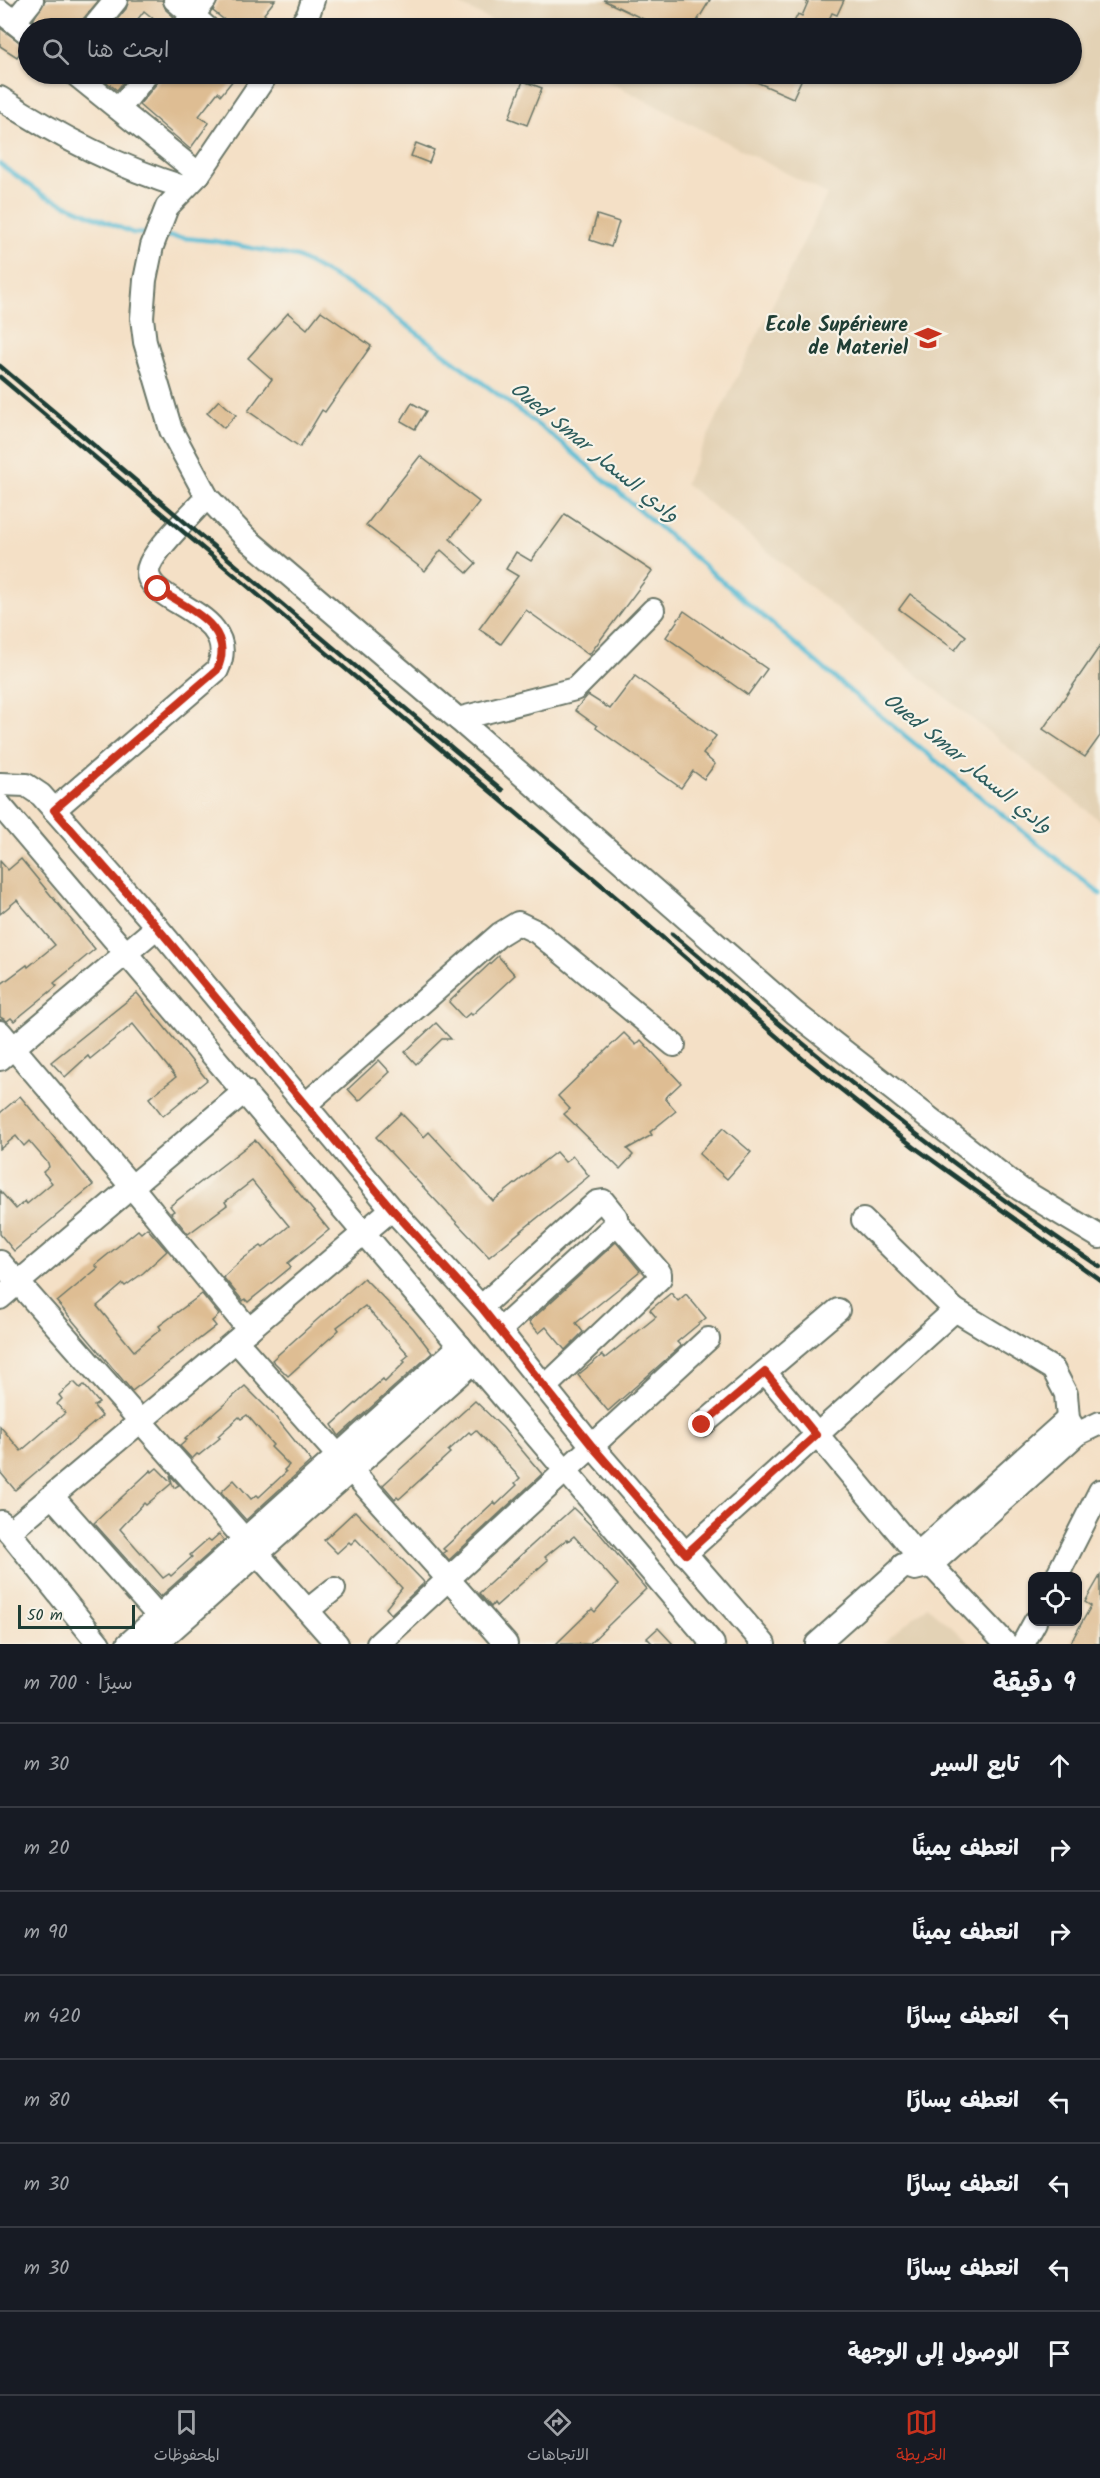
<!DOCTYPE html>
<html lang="ar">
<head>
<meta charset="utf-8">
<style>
  :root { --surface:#171b24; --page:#242831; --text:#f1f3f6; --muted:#9ea1a6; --line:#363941; --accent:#c8321e }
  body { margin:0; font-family:Kalam,"Playpen Sans Arabic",sans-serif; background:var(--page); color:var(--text); direction:rtl }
  .controls { position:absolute; right:18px; bottom:18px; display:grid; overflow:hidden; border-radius:12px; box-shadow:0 2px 4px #0004 }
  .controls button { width:54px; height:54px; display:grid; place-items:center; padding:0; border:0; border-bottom:2px solid var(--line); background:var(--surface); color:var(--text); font:30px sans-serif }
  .scale { position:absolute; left:18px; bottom:15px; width:117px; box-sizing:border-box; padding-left:6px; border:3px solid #1f3d34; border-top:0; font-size:16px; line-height:21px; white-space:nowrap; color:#1f3d34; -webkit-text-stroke:4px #f7f3e8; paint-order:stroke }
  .stop { position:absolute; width:18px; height:18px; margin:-14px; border:4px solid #c8321e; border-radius:50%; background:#fff }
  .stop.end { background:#c8321e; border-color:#fff; box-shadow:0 2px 6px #0008 }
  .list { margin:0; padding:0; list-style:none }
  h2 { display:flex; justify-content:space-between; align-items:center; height:78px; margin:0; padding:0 24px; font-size:26px }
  h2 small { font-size:20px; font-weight:400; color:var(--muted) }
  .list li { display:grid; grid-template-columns:39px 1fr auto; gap:18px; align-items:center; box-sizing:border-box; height:84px; padding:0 24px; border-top:2px solid var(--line) }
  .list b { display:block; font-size:22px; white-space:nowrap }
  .list em { font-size:20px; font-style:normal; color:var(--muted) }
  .icon { flex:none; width:33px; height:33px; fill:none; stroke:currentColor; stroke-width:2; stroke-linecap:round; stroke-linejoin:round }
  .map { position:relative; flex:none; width:1100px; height:1644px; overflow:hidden; direction:ltr }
  .search { position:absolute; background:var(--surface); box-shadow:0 2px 4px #0004; left:18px; right:18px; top:18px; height:66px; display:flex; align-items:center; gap:15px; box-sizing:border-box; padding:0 21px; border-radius:33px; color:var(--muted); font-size:22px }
  .sheet { height:750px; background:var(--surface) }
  nav { display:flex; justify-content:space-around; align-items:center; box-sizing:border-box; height:84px; border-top:2px solid var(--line); background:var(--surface); font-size:16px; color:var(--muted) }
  nav a { display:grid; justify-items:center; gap:3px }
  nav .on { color:var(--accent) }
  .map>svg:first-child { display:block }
  .built { fill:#e3d2b5 }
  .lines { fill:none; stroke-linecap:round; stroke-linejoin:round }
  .stream { stroke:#55bad3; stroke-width:4.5 }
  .building { fill:#debd93 }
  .minor-casing { stroke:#6a7667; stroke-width:26 }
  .minor { stroke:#fff; stroke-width:22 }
  .rail { stroke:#1f3d34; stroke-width:4.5 }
  .route { stroke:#c8321e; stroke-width:8 }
  .labels { text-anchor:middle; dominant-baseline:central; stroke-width:4.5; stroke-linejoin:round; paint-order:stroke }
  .poi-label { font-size:20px; font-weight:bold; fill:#1f3d34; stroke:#f7f3e8; text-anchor:end }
  .water-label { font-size:21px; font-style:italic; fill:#2c5c5c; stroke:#f7f3e8 }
</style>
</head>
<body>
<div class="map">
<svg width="1100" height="1644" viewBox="0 0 1100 1644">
  <rect width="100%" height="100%" fill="#f7f3e8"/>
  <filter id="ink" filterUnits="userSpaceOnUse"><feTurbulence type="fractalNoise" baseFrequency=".0167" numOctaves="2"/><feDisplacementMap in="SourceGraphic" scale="12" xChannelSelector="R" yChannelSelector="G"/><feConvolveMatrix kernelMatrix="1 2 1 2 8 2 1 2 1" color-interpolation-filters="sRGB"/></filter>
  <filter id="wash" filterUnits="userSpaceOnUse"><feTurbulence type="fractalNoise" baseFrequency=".008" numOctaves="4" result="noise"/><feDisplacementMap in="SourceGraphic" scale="24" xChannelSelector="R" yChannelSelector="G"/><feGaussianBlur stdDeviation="1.35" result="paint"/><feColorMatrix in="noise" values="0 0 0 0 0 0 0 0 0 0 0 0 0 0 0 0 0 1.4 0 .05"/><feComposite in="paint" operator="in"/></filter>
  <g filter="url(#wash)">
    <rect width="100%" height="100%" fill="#f4e0c6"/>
    <!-- built -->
    <g class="built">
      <polygon points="451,0 1100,0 1100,821 890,653 685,483 827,194 594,74 1072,74 1072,28 506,28"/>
      <polygon points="927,1606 971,1644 882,1644"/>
    </g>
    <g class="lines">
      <!-- stream -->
      <g class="stream">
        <polyline points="0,164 43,195 133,233 150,234"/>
        <polyline points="164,236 215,241 297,257 367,295 559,441 850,691 1100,894"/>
      </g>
    </g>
    <g id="blocks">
      <!-- building -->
      <g class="building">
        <polygon points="45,0 99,0 83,19 80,28 41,28 33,20"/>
        <polygon points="129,0 162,0 166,10 174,17 165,28 144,11 131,28 110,28 126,9"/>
        <polygon points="218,0 275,0 264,14 269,19 261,28 239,28 229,20 227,22 213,11"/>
        <polygon points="603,0 710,0 693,28 662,28"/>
        <polygon points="803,0 844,0 837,15 832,13 826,26 831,28 791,28 798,14 802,16 808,2"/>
        <polygon points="0,28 25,46 17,57 0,46"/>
        <polygon points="96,74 130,74 117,90"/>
        <polygon points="160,74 238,74 221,95 218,92 199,116 209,123 190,149 139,105 158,82"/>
        <polygon points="738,74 804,74 793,98"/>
        <polygon points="523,81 542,88 527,125 509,118"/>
        <polygon points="416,143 434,150 429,163 411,156"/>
        <polygon points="597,215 619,222 611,247 590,240"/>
        <polygon points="321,311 371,346 325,412 322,410 300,447 248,411 272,379 248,358 288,313 307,329"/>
        <polygon points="219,400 236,415 224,428 207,413"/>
        <polygon points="412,403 426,411 415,429 401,421"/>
        <polygon points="420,456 479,502 450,539 476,563 467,573 441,550 425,571 366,525"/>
        <polygon points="565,514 652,571 589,655 526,610 501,644 479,629 518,576 506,569 516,552 531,561"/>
        <polygon points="910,594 966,636 955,650 899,609"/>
        <polygon points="684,611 767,669 748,695 666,637"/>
        <polygon points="1100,646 1100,736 1085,757 1043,729"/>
        <polygon points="635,676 716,736 703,754 715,764 704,779 693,771 681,788 596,728 597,726 575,710 588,695 610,709"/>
        <polygon points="21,859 95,949 54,983 57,986 14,1021 11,1018 7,1021 0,1017 0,985 27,965 28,967 55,945 17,900 0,914 0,861 8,870"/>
        <polygon points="498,956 515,975 472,1015 470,1013 464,1018 449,1002"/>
        <polygon points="137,993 207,1080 163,1116 149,1098 176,1077 133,1024 90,1059 88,1056 65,1077 51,1062"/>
        <polygon points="436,1023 451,1039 442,1039 416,1064 405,1052"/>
        <polygon points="624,1033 636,1045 641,1040 681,1083 665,1098 676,1111 650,1132 652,1135 627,1149 633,1155 620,1169 564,1114 570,1109 558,1096"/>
        <polygon points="379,1060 390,1072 359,1101 348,1089"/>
        <polygon points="20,1096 93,1185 14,1251 0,1234 0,1191 16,1209 25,1201 27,1204 52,1183 43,1172 49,1167 48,1163 29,1141 24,1146 16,1136 0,1149 0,1113"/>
        <polygon points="401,1113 424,1137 429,1132 493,1201 556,1152 565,1162 573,1156 589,1176 489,1257 376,1137"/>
        <polygon points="723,1128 751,1152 727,1179 699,1154"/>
        <polygon points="255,1140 329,1230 288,1263 291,1267 248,1302 245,1299 243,1301 223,1277 244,1258 261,1246 263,1248 289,1226 252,1181 225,1202 227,1205 188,1234 171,1213 174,1211 170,1206"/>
        <polygon points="147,1228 167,1251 143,1273 125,1286 123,1284 97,1306 134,1351 161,1329 159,1326 202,1294 219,1315 212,1321 216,1326 132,1391 57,1302 98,1268 95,1265 138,1230 141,1233"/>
        <polygon points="616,1242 640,1271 576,1323 583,1332 565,1350 546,1327 539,1333 529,1322"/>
        <polygon points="364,1278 413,1328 432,1353 339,1436 332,1425 383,1379 385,1382 405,1362 403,1360 409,1355 365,1306 337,1327 339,1330 288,1376 272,1360"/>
        <polygon points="671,1293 678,1301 686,1294 706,1318 677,1342 681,1346 608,1411 578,1375 602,1355 605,1358 656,1317 650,1310"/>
        <polygon points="74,1382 80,1388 84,1385 99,1403 94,1406 102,1416 15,1490 0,1472 0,1426 21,1451 65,1413 57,1404 62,1399 59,1395"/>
        <polygon points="245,1386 273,1414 311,1461 246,1520 221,1492 234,1480 251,1499 257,1495 259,1497 286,1472 284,1470 289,1465 271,1447 273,1445 247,1415 241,1419 239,1417 218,1436 220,1438 199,1455 197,1454 192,1459 180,1446 187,1440 185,1439"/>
        <polygon points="475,1401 503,1428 542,1474 449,1560 443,1553 446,1551 443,1549 494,1502 496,1505 517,1485 515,1483 520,1478 476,1430 471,1434 469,1432 448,1451 450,1453 399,1499 397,1497 395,1499 383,1485"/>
        <polygon points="157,1468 172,1483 170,1475 179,1485 174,1488 172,1483 146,1505 144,1503 120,1529 163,1578 169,1574 171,1576 192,1557 190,1555 208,1539 211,1541 219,1534 224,1540 160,1597 94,1523 151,1470 152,1472"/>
        <polygon points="573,1508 601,1535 646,1589 589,1644 556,1644 592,1609 595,1612 618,1585 574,1536 568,1541 567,1539 545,1557 548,1560 496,1606 494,1603 491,1607 479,1593"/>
        <polygon points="355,1511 423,1581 424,1583 391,1614 386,1608 402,1588 356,1539 351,1544 349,1542 337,1553 324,1540"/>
        <polygon points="1100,1576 1100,1644 1070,1644 1091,1606 1085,1602"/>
        <polygon points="658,1628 673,1644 653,1644 647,1638"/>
      </g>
    </g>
  </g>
  <g filter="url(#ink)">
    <use href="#blocks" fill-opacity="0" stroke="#6a7667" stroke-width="1.5"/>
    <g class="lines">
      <!-- minor casing -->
      <g class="minor-casing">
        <g id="minor">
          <polyline points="175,0 207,28"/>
          <polyline points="0,11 28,33"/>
          <polyline points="15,21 32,0"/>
          <polyline points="93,28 116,0"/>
          <polyline points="183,28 205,0"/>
          <polyline points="299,28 308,15 313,0"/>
          <polyline points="75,74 199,174"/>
          <polyline points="267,74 199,174 167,207 152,246 145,280 142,318 145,342 171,430 207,497 246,538 458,719 795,1013 1020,1189 1100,1237"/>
          <path d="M0,98c58,38 118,69 183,89"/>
          <polyline points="119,109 147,74"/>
          <polyline points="458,719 575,689 653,610"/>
          <polyline points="0,784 26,785 41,795 157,927 392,1209 481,1307 592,1446 764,1644"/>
          <polyline points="0,805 713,1644"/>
          <path d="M54,810l163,-140c29,-62 -85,-67 -67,-106 9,-20 42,-50 57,-67"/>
          <polyline points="0,1032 132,1187 249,1330"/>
          <polyline points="0,1059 157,927"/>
          <polyline points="305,1105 500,934 518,923 537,932 674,1045"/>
          <polyline points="863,1220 955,1310 1053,1369 1066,1394 1068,1419 1077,1434"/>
          <polyline points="0,1262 337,1644"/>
          <polyline points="0,1298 245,1091"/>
          <polyline points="481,1307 597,1202 603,1201 616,1217 617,1223 500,1330"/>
          <polyline points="236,1341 506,1644"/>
          <polyline points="765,1372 916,1553"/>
          <polyline points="546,1386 660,1278 660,1273 617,1223"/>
          <polyline points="702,1425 838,1310"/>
          <polyline points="52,1496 168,1627"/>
          <polyline points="1,1522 99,1644"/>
          <polyline points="9,1532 392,1209"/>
          <polyline points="685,1554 955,1310"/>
          <polyline points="903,1565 915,1569 931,1565 1077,1434 1100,1423"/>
          <polyline points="931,1565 1006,1644"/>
          <polyline points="1057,1576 1100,1491"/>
          <polyline points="308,1610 334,1589"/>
          <polyline points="128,1644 460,1346"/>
          <polyline points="156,1644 473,1362"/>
          <polyline points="378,1644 708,1339"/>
          <polyline points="817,1644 1068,1419"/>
          <polyline points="1023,1644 1035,1622"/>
        </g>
      </g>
      <!-- minor -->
      <use href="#minor" class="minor"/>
      <!-- rail -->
      <g class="rail">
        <polyline points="0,366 502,790"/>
        <polyline points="0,377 618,899 805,1061 914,1147 1100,1280"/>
        <path d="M672,934c138,117 277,232 428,333"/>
      </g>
    </g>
  </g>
  <g class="lines" filter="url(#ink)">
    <!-- route -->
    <path class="route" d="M158,589c30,20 79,38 59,81l-163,140 103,117 235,282 89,98 111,139 94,108 130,-119 -51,-63 -63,53"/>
  </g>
  <!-- icons -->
  <defs>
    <g id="university-bare" transform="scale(2.07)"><path d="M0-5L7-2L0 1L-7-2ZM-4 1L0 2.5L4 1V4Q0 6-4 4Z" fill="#c8321e" stroke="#f7f3e8" stroke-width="2.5" paint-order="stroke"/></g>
  </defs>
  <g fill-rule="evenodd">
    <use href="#university-bare" x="928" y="338"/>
  </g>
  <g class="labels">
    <!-- poi labels -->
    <g class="poi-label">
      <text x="908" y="326">Ecole Supérieure<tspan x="908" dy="23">de Materiel</tspan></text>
    </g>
    <!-- water labels -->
    <g class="water-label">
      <text transform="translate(594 453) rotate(39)">Oued Smar وادي السمار</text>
      <text transform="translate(967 764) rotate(39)">Oued Smar وادي السمار</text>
    </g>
  </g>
</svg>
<div class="controls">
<button><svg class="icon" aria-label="locate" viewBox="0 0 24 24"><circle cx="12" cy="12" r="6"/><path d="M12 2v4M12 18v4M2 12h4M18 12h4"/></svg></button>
</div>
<div class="scale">50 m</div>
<div class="stop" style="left:158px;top:589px"></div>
<div class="stop end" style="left:702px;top:1425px"></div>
<div class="search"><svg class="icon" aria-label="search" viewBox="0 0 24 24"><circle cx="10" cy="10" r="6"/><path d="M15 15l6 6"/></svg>ابحث هنا</div>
</div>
<section class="sheet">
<h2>9 دقيقة<small>سيرًا · 700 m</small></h2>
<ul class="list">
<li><svg class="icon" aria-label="ahead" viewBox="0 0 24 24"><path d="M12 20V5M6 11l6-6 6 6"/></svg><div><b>تابع السير</b></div><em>30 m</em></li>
<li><svg class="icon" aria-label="right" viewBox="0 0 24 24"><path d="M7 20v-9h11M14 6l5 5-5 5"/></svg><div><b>انعطف يمينًا</b></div><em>20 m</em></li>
<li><svg class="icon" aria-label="right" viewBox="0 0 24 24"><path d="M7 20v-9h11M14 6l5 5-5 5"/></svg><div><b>انعطف يمينًا</b></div><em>90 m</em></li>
<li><svg class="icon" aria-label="left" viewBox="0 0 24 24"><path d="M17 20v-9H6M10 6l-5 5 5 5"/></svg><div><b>انعطف يسارًا</b></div><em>420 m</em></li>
<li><svg class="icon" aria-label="left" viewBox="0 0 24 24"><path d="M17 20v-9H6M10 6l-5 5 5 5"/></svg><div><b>انعطف يسارًا</b></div><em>80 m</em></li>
<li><svg class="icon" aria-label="left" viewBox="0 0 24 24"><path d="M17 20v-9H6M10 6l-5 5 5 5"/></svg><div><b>انعطف يسارًا</b></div><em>30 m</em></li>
<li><svg class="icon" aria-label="left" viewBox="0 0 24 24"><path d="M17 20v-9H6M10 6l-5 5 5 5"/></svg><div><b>انعطف يسارًا</b></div><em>30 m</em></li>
<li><svg class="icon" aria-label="arrive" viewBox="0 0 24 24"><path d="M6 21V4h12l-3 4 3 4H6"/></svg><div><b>الوصول إلى الوجهة</b></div></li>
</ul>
</section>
<nav>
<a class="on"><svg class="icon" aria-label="map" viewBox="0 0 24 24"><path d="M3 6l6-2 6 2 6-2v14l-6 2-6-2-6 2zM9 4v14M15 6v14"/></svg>الخريطة</a>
<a><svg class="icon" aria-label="directions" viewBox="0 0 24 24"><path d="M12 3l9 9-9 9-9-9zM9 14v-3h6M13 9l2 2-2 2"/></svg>الاتجاهات</a>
<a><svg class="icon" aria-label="saved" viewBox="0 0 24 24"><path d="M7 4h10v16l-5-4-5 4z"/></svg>المحفوظات</a>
</nav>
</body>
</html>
